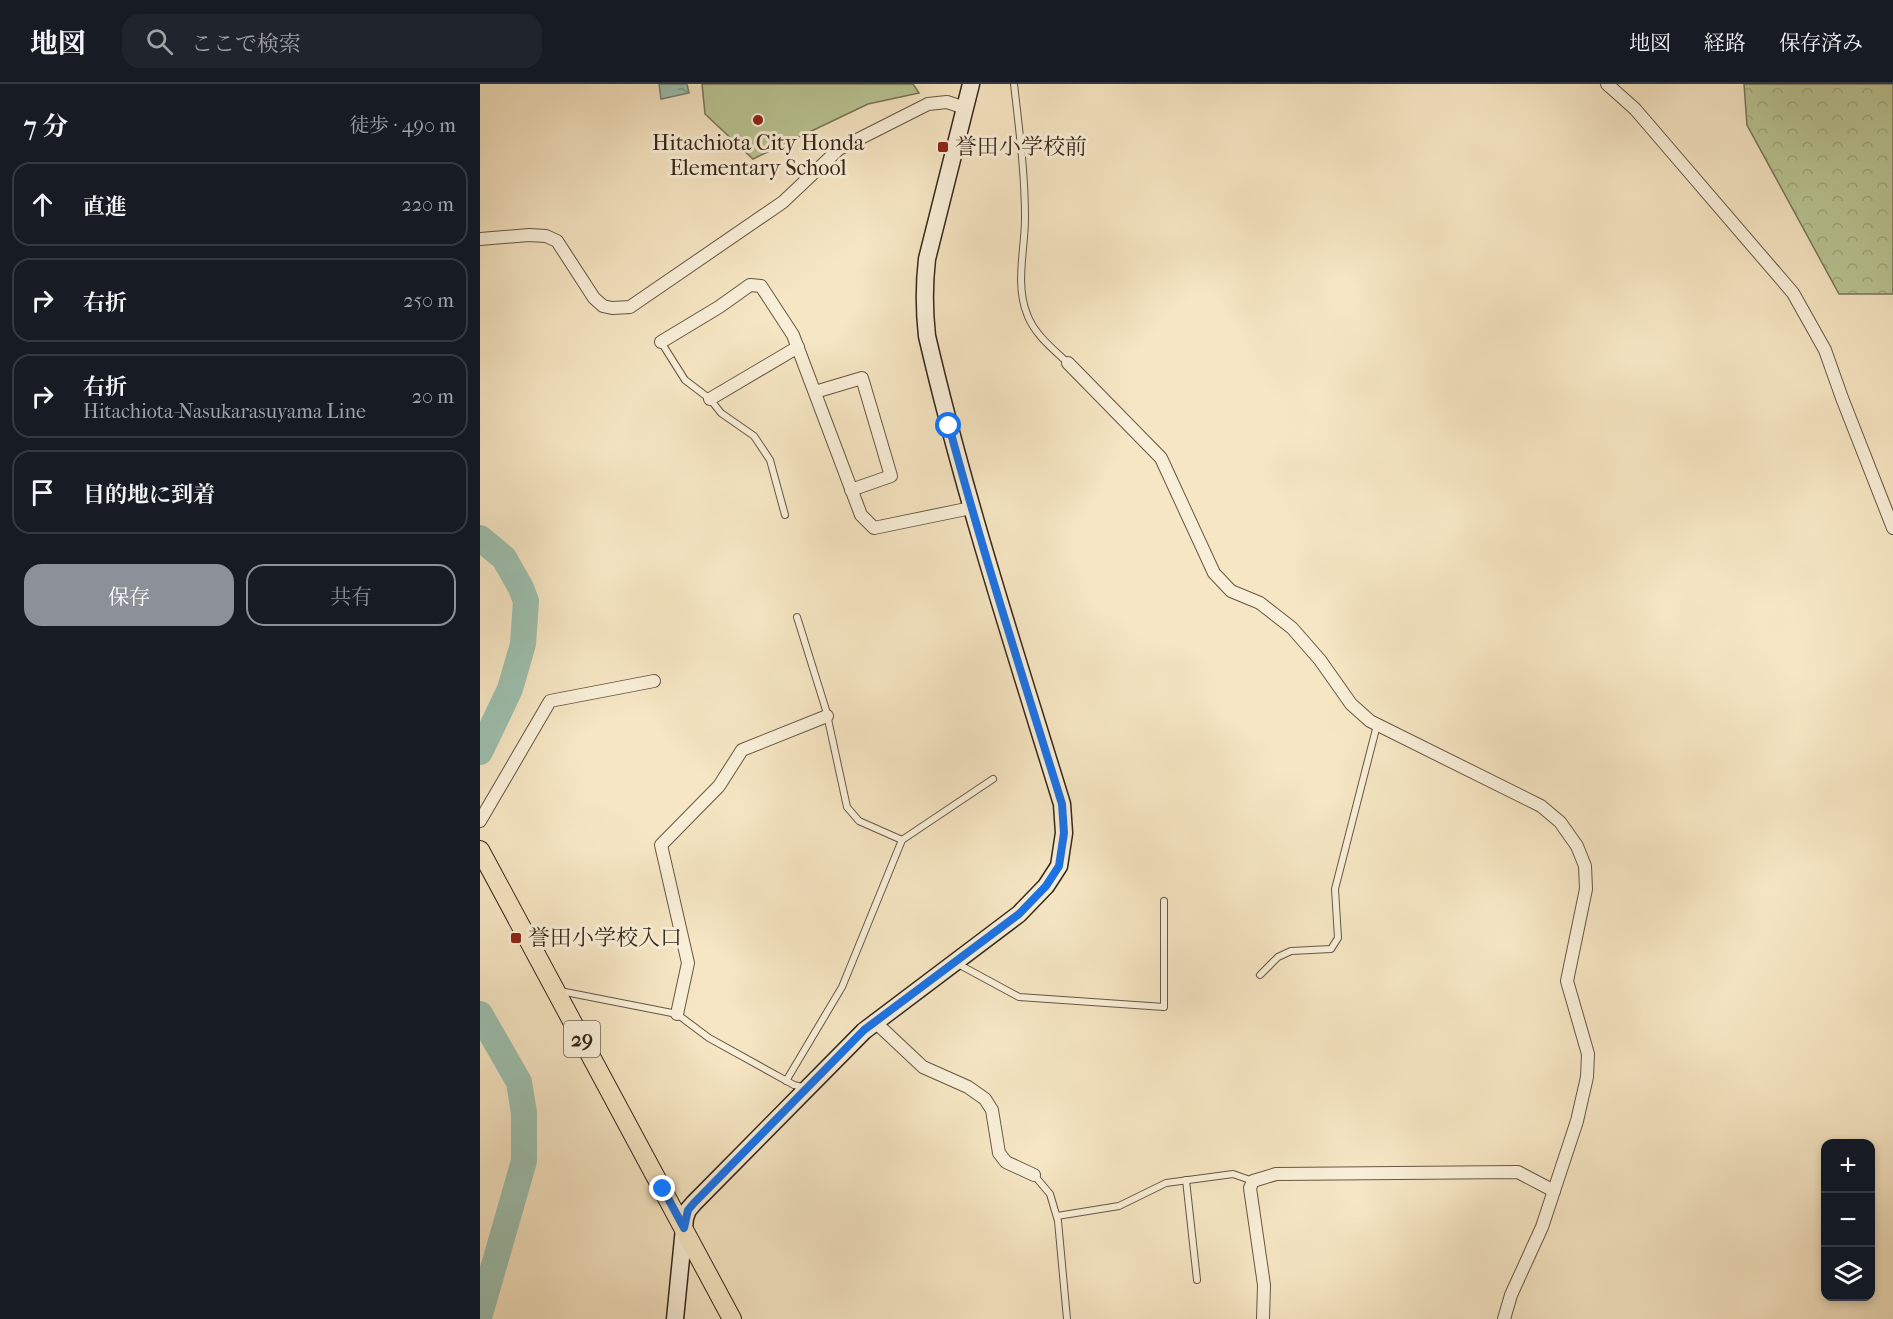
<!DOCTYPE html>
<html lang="ja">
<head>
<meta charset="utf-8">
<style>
  :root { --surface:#171b24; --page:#20242c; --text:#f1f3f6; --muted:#9ea1a6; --line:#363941; --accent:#8c9099 }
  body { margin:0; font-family:"IM FELL French Canon","Noto Serif JP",serif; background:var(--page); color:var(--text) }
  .controls { position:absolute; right:18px; bottom:18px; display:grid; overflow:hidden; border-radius:12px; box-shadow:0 3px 9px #0003 }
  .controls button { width:54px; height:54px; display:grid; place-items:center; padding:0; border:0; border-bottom:2px solid var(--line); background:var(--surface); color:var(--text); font:30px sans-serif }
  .stop { position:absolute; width:18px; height:18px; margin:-14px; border:4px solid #1a73e8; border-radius:50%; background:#fff }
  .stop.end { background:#1a73e8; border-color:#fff; box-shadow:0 2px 6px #0008 }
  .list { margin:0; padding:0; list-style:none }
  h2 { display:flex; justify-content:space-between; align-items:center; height:78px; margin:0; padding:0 24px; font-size:26px }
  h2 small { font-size:20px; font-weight:400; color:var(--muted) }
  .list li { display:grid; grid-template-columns:39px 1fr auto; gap:18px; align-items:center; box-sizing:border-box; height:84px; margin:0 12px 12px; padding:0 12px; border:2px solid var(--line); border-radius:18px }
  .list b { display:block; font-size:22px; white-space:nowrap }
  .list p { margin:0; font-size:20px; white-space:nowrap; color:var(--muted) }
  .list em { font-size:20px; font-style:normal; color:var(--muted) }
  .actions { display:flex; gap:12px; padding:18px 24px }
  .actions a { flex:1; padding:14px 0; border:2px solid var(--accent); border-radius:18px; text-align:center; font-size:21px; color:var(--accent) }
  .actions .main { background:var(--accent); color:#fff }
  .icon { flex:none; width:33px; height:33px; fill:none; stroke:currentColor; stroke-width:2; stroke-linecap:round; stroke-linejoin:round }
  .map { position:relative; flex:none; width:1413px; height:1235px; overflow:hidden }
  header { display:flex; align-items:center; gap:36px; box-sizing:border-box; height:84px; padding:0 30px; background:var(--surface); border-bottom:2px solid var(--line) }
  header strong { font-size:28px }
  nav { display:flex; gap:33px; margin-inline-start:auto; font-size:21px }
  .search { width:420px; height:54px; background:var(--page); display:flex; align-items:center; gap:15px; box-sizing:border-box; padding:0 21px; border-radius:18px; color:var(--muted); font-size:22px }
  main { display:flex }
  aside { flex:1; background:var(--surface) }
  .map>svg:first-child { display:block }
  .grass { fill:#bac695; stroke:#787658; stroke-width:1.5 }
  .forest { fill:url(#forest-crowns); stroke:#787658; stroke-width:1.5 }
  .water { fill:url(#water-ripples); stroke:#738374; stroke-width:1.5 }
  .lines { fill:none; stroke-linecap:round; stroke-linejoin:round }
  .river { stroke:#9dc0af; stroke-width:26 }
  .lane-casing { stroke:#655745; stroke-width:8 }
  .street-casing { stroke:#655745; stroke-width:14 }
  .secondary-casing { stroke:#35271b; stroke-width:19 }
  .primary-casing { stroke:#35271b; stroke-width:20 }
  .lane { stroke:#f9efd8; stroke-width:6 }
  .street { stroke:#f9efd8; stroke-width:12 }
  .secondary { stroke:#f9efd8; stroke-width:16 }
  .primary { stroke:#f6e6c3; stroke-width:18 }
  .route { stroke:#1a73e8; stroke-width:8 }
  .poi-dot { fill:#8f2418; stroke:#f9efd8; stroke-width:2 }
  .labels { text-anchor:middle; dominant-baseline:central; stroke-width:6; stroke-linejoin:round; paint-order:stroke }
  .shield { fill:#f9efd8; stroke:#706354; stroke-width:1.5 }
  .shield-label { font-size:21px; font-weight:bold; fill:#35271b }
  .poi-label { font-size:22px; fill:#35271b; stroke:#f9efd8; text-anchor:start }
</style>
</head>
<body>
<header>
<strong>地図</strong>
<div class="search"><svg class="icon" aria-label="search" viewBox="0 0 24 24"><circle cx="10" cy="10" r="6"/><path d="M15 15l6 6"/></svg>ここで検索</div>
<nav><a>地図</a><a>経路</a><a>保存済み</a></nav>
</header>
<main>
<aside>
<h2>7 分<small>徒歩 · 490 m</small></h2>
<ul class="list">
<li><svg class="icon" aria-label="ahead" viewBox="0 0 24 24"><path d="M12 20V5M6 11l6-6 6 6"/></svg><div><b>直進</b></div><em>220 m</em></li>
<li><svg class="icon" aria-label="right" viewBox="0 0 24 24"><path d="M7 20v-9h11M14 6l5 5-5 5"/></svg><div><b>右折</b></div><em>250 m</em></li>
<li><svg class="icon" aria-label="right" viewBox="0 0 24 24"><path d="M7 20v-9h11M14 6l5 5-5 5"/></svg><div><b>右折</b><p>Hitachiota-Nasukarasuyama Line</p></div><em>20 m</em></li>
<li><svg class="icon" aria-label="arrive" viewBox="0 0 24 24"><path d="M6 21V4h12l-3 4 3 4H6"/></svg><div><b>目的地に到着</b></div></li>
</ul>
<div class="actions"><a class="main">保存</a><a>共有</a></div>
</aside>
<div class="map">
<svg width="1413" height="1235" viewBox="0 0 1413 1235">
  <defs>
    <pattern id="forest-crowns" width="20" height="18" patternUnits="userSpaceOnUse" patternTransform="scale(1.5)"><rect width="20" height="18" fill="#bac695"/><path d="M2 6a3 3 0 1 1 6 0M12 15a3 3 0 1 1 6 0" fill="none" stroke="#a0aa80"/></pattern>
    <pattern id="water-ripples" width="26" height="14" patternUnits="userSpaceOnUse" patternTransform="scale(1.5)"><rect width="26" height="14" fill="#9dc0af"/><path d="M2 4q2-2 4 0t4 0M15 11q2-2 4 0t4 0" fill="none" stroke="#819c8e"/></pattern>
  </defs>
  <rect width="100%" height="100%" fill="#f6e6c3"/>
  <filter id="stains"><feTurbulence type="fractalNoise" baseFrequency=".00333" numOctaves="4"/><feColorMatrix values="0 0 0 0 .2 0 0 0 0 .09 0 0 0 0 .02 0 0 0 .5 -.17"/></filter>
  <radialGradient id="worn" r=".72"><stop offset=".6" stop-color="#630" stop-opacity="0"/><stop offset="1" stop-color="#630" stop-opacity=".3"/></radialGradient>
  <!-- grass -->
  <polygon class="grass" points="222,0 433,0 439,9 388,20 273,75 225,30"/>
  <!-- forest -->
  <polygon class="forest" points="1264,0 1413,0 1413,210 1359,210 1267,41"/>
  <!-- water -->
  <polygon class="water" points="179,0 207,0 209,9 181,15"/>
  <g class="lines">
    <!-- river -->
    <g class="river">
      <polyline points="0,454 24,474 41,504 46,517 43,560 30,605 0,668"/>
      <polyline points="0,930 39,998 44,1029 44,1077 0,1230"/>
    </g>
    <!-- lane casing -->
    <g class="lane-casing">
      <g id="lane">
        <path d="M534,0c5,44 11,89 11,134 0,31 -10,66 2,96 7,20 26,35 41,49"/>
        <polyline points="181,258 205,296 230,315 241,329 274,352 290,376 305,431"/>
        <polyline points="317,533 346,626 367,723 379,737 422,756"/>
        <polyline points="478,880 539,913 684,923 684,817"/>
        <polyline points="780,891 798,873 811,867 851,865 858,854 855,805 897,641"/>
        <polyline points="80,907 197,930 229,954 314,1001 326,1004"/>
        <polyline points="306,997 362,903 422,756 513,695"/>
        <polyline points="554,1091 570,1110 578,1137 587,1235"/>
        <polyline points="706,1096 717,1196"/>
        <polyline points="577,1132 639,1122 686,1099 753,1090 773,1097"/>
      </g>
    </g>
    <!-- street casing -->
    <g class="street-casing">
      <g id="street">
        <polyline points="1127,0 1155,25 1313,209 1345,266 1362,314 1413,444"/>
        <polyline points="0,155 49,151 66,152 77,157 114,214 123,222 132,224 150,223 303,118 359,65 448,20 467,18 485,24"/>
        <polyline points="181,258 239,223 270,201 281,202 313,251 381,431 394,444 491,424"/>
        <polyline points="588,279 681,374 734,489 751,507 780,519 812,544 840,576 871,620 890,637 1061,722 1080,738 1097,762 1105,782 1106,805 1087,897 1108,970 1107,993 1097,1037 1062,1143 1031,1211 1024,1235"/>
        <polyline points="335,308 382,294 411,392 371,406"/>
        <polyline points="230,315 318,263"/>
        <polyline points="0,737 70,617 174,597"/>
        <polyline points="197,930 208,879 181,761 239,702 262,666 347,632"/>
        <polyline points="394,937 443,983 488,1003 505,1015 512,1026 519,1069 526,1078 554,1091"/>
        <polyline points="783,1235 784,1201 770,1104 773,1097 796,1090 1038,1088 1074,1107"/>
      </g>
    </g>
    <!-- secondary casing -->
    <g class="secondary-casing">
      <path id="secondary" d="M195,1235l10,-101 3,-8 6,-7 170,-172 155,-117 27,-28 13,-20 5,-33 -2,-29c-48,-156 -98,-309 -135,-468 -3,-27 -3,-51 0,-77l44,-175"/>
    </g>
    <!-- primary casing -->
    <g class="primary-casing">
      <polyline id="primary" points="0,766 252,1235"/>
    </g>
    <!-- lane -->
    <use href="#lane" class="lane"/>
    <!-- street -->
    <use href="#street" class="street"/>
    <!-- secondary -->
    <use href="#secondary" class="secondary"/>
    <!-- primary -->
    <use href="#primary" class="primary"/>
  </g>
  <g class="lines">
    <!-- route -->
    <path class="route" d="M183,1105l21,39 4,-18 6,-7 170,-173 155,-116 27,-28 13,-20 5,-33 -2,-29c-39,-126 -79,-251 -113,-378"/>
  </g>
  <!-- markers -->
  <g class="poi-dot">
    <circle cx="278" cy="36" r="6"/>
    <rect x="457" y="57" width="12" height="12" rx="3"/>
    <rect x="30" y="848" width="12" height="12" rx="3"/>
  </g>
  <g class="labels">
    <!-- shield labels -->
    <rect class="shield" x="84" y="937" width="36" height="36" rx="4.5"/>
    <g class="shield-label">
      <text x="102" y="955">29</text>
    </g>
    <!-- poi labels -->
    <g class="poi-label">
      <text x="278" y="59" text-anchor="middle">Hitachiota City Honda<tspan x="278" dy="25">Elementary School</tspan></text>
      <text x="475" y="63">誉田小学校前</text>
      <text x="48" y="854">誉田小学校入口</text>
    </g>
  </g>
  <rect width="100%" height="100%" filter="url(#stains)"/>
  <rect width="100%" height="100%" fill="url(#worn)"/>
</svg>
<div class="controls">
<button>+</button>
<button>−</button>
<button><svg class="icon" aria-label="layers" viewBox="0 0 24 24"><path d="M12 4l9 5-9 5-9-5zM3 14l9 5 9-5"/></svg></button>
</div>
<div class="stop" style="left:469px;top:342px"></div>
<div class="stop end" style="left:183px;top:1105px"></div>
</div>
</main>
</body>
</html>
